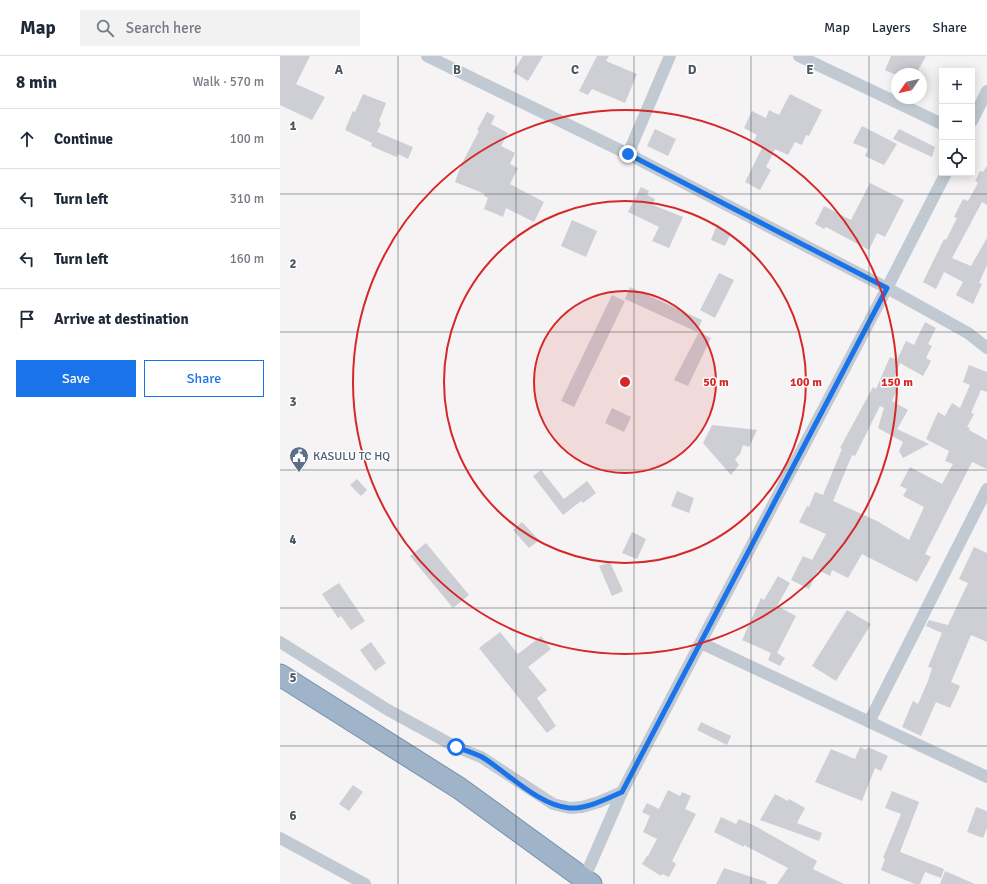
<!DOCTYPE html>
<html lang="en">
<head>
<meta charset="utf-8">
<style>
  :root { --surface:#fff; --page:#f2f2f3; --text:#1f2937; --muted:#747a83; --line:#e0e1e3; --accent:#1a73e8 }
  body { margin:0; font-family:Signika,sans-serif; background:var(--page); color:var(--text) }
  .controls { position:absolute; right:12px; top:12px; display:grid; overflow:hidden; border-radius:0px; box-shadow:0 2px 10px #0003 }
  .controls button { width:36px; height:36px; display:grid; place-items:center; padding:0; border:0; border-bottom:1px solid var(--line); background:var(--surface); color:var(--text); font:20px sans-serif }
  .compass { position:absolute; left:611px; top:12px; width:36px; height:36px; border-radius:50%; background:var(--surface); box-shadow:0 2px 10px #0003; rotate:236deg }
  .stop { position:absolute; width:12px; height:12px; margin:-9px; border:3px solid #1a73e8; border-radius:50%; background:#fff }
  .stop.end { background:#1a73e8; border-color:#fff; box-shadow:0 1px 4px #0008 }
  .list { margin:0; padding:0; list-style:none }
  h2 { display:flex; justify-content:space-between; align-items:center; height:52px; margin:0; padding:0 16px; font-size:17px }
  h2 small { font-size:13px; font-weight:400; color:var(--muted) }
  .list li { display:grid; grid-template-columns:26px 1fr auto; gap:12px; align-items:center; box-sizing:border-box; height:60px; padding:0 16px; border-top:1px solid var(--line) }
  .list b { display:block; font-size:15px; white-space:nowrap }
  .list em { font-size:13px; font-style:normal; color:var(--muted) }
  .actions { display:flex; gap:8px; padding:12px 16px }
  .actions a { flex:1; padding:9px 0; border:1px solid var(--accent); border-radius:0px; text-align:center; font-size:14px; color:var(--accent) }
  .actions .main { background:var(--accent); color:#fff }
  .icon { flex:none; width:22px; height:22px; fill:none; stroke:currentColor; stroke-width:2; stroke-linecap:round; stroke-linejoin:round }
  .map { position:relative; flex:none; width:707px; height:828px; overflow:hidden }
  header { display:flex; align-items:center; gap:24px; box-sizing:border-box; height:56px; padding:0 20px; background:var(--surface); border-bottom:1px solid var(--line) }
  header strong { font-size:19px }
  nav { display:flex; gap:22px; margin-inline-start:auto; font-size:14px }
  .search { width:280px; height:36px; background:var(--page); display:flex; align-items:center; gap:10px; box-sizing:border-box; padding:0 14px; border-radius:0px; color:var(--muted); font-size:15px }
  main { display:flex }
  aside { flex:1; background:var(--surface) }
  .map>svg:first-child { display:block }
  .building { fill:#cdcfd5 }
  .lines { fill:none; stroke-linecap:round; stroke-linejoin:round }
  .trunk-casing { stroke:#7690ad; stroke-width:23 }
  .minor { stroke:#c1cad2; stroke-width:12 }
  .trunk { stroke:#9fb4c9; stroke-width:21 }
  .route { stroke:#1a73e8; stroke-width:5 }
  .grid { fill:none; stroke:#4a5661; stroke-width:1; stroke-opacity:0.55 }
  .ring { fill:none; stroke:#d62828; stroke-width:2 }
  .labels { text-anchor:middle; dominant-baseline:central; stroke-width:3; stroke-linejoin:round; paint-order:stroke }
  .service-label { font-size:12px; fill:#4e5e75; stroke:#fff; text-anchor:start }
  .grid-label { font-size:13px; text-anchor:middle; font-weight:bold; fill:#4a5661; stroke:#fff; stroke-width:3; stroke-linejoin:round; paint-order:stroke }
  .centre { fill:#d62828; stroke:#fff; stroke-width:2 }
  .ring-label { font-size:12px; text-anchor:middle; font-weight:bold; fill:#d62828; stroke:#fff; stroke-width:3; stroke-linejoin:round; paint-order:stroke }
</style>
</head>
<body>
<header>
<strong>Map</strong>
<div class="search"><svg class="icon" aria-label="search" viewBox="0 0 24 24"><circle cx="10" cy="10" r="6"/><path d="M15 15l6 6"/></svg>Search here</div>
<nav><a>Map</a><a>Layers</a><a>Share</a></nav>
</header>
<main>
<aside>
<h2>8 min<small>Walk · 570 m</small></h2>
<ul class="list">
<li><svg class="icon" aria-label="ahead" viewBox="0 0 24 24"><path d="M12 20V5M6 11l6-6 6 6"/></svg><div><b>Continue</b></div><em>100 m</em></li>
<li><svg class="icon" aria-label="left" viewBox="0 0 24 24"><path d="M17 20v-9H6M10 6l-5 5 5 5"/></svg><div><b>Turn left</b></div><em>310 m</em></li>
<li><svg class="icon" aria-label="left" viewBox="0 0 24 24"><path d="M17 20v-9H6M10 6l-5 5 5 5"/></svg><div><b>Turn left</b></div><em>160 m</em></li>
<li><svg class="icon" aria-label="arrive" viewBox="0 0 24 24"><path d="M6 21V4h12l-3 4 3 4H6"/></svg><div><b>Arrive at destination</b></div></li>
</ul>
<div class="actions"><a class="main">Save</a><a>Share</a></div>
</aside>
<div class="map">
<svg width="707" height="828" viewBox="0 0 707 828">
  <rect width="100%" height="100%" fill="#f5f3f3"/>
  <!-- building -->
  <g class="building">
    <polygon points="0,0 30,0 16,28 45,41 32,64 0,49"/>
    <polygon points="243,0 263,0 248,25 233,16"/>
    <polygon points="317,0 329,0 326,5 357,18 345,47 312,33 308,39 299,35"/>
    <polygon points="611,0 646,0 636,18 614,18 605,14"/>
    <polygon points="83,38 106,47 99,65 101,67 97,76 133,91 128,103 118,98 117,101 100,94 91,90 92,87 65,74 73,55 75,56"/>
    <polygon points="510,38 542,54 529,80 526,79 522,89 515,86 508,99 495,93 486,111 491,114 480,134 465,126 482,92 473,86 477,79 464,72 472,55 486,62 489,54 499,59"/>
    <polygon points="207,56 215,60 211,68 228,77 221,90 235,97 230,108 238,112 230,128 264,146 254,166 226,152 223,161 204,153 208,142 204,140 205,138 175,126 181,109 199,75 197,74"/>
    <polygon points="582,70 617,88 604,109 585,100 588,93 573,87"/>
    <polygon points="375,73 396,83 388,100 367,90"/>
    <polygon points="619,73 655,91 652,101 613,83"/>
    <polygon points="707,110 707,149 702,146 672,202 691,210 707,182 707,209 699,227 702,228 693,248 676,239 683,226 664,216 656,233 643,226 664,183 666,184 677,162 674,161 683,143 688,145 698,127 695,125 700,115 703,116"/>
    <polygon points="590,127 624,144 605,181 597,177 589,194 546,171 544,173 535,168 544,150 571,164"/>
    <polygon points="361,131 369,135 367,139 375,143 373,149 403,161 389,192 372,185 379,171 348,156"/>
    <polygon points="292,164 317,175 306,201 281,190"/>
    <polygon points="436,171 451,177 445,190 431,184"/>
    <polygon points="439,217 454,224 435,262 420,254"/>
    <polygon points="350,231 422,264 417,276 345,243"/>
    <polygon points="332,239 345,245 294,351 281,345"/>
    <polygon points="645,266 656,272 648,288 652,290 646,302 651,305 643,320 620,307 612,327 619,330 612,345 628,354 617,373 649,388 623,402 619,395 623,386 598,372 604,352 600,350 575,400 572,399 553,445 597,465 629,484 644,451 623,440 627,433 620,430 630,411 662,428 673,408 665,405 669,395 646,383 658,356 665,360 672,347 680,352 690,329 683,326 689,309 707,316 707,336 701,334 691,357 694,358 687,371 690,372 689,374 707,384 707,413 692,406 645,498 651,501 637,526 582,498 568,522 552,514 550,520 538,514 529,533 511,524 523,500 532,504 546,478 519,466 527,450 529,451 535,436 543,439 562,393 560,392 593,331 596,333 610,301 617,304 626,285 634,289"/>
    <polygon points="419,276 431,282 408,330 394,324"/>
    <polygon points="332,352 351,361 344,376 325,367"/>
    <polygon points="432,369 477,374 469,391 463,389 460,398 455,403 459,409 451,419 423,387"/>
    <polygon points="261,414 284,443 307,425 316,437 303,447 301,445 283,459 253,420"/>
    <polygon points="77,423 87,434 81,440 70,429"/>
    <polygon points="397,435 414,442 409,457 391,450"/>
    <polygon points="242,466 259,484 249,492 233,474"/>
    <polygon points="352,476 366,483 357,503 342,497"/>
    <polygon points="146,487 189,539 173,552 130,500"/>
    <polygon points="694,491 707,497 707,586 691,579 671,626 680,630 670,652 656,646 641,680 622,671 633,645 638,648 648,625 652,612 648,611 662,577 646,570 649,564 668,569 688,527 679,523"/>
    <polygon points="330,506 343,535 332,540 319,510"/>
    <polygon points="498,520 510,527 497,550 516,560 497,597 505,602 500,610 488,604 491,597 462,584 481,542 484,544"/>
    <polygon points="59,527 85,565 71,574 61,560 58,562 42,538"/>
    <polygon points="567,554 591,568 556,625 532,610"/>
    <polygon points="220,576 238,598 261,580 271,593 248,611 267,634 257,642 276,670 267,677 199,592"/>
    <polygon points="91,586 106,607 95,615 80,594"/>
    <polygon points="421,666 451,680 447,689 417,674"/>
    <polygon points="580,691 586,694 588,691 608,700 601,715 595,712 582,745 535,726 551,693 575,703"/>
    <polygon points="73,729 83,736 69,755 59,748"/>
    <polygon points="388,734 400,740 402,736 411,740 405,753 416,758 392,805 396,808 389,821 382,818 381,820 362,808 367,800 368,800 377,783 363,776 370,760 362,756 367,747 379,753"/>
    <polygon points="612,735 639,746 620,796 664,813 661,822 645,816 640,828 635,828 601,814 605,803 603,802 621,758 605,752"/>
    <polygon points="495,738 508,745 509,743 525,752 517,767 542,777 539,785 480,764"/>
    <polygon points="696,751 707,755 707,772 703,782 687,776"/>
    <polygon points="441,761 456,768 459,763 475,770 537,805 533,813 564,828 497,828 508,812 464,789 464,791 434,776"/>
    <polygon points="444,812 487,826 486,828 436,828"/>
    <polygon points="665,815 695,828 660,828"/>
  </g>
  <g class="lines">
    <!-- trunk casing -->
    <g class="trunk-casing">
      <polyline id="trunk" points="0,619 179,732 311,828"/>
    </g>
    <!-- minor -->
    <g class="minor">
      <polyline points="147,0 348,98 607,232 688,277 707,292"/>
      <polyline points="519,0 662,68"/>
      <polyline points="692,65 707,35"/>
      <polyline points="348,98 390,0"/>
      <polyline points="0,586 108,654 176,691 201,701 273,748 290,752 302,751 319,746 342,736"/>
      <polyline points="421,587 707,721"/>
      <polyline points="589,666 707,433"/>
      <polyline points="0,782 85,828"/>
      <polyline points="304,823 342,736 607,232 666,117"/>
    </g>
    <!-- trunk -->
    <use href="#trunk" class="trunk"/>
  </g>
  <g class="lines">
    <!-- route -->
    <path class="route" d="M176,691c8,3 18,6 26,10 26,16 56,48 87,51 18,1 37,-9 53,-16l265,-504 -259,-134"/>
  </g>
  <!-- grid -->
  <path class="grid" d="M118,0v828M236,0v828M354,0v828M471,0v828M589,0v828M0,138h707M0,276h707M0,414h707M0,552h707M0,690h707"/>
  <!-- distance rings -->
  <circle cx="345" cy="326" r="91" fill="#d62828" fill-opacity=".12"/>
  <g class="ring">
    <circle cx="345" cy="326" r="91"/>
    <circle cx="345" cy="326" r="181"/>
    <circle cx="345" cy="326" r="272"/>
  </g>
  <!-- icons -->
  <defs>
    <g id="civic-pin" transform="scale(1)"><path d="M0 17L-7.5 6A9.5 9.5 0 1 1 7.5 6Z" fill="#5c6f8a" stroke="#fff"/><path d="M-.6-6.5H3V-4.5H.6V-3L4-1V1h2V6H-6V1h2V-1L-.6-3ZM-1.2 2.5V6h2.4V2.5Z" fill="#fff"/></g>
  </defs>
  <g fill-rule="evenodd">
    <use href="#civic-pin" x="19" y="400"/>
  </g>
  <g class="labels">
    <!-- service labels -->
    <g class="service-label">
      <text x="33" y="400">KASULU TC HQ</text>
    </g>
  </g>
  <g class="grid-label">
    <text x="59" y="18">A</text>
    <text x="177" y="18">B</text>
    <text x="295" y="18">C</text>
    <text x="412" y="18">D</text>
    <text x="530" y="18">E</text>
    <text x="13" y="74">1</text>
    <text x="13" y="212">2</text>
    <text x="13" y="350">3</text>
    <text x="13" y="488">4</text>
    <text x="13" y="626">5</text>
    <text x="13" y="764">6</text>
  </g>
  <circle cx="345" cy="326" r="6" class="centre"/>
  <g class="ring-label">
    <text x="436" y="330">50 m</text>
    <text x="526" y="330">100 m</text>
    <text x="617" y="330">150 m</text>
  </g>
</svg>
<div class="controls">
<button>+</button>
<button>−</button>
<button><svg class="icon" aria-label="locate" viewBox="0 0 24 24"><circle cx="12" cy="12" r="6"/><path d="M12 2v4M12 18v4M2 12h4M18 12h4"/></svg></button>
</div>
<svg class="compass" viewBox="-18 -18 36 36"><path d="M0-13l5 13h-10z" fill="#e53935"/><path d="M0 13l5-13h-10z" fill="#747a83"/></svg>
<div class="stop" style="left:176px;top:691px"></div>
<div class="stop end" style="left:348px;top:98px"></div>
</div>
</main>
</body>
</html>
